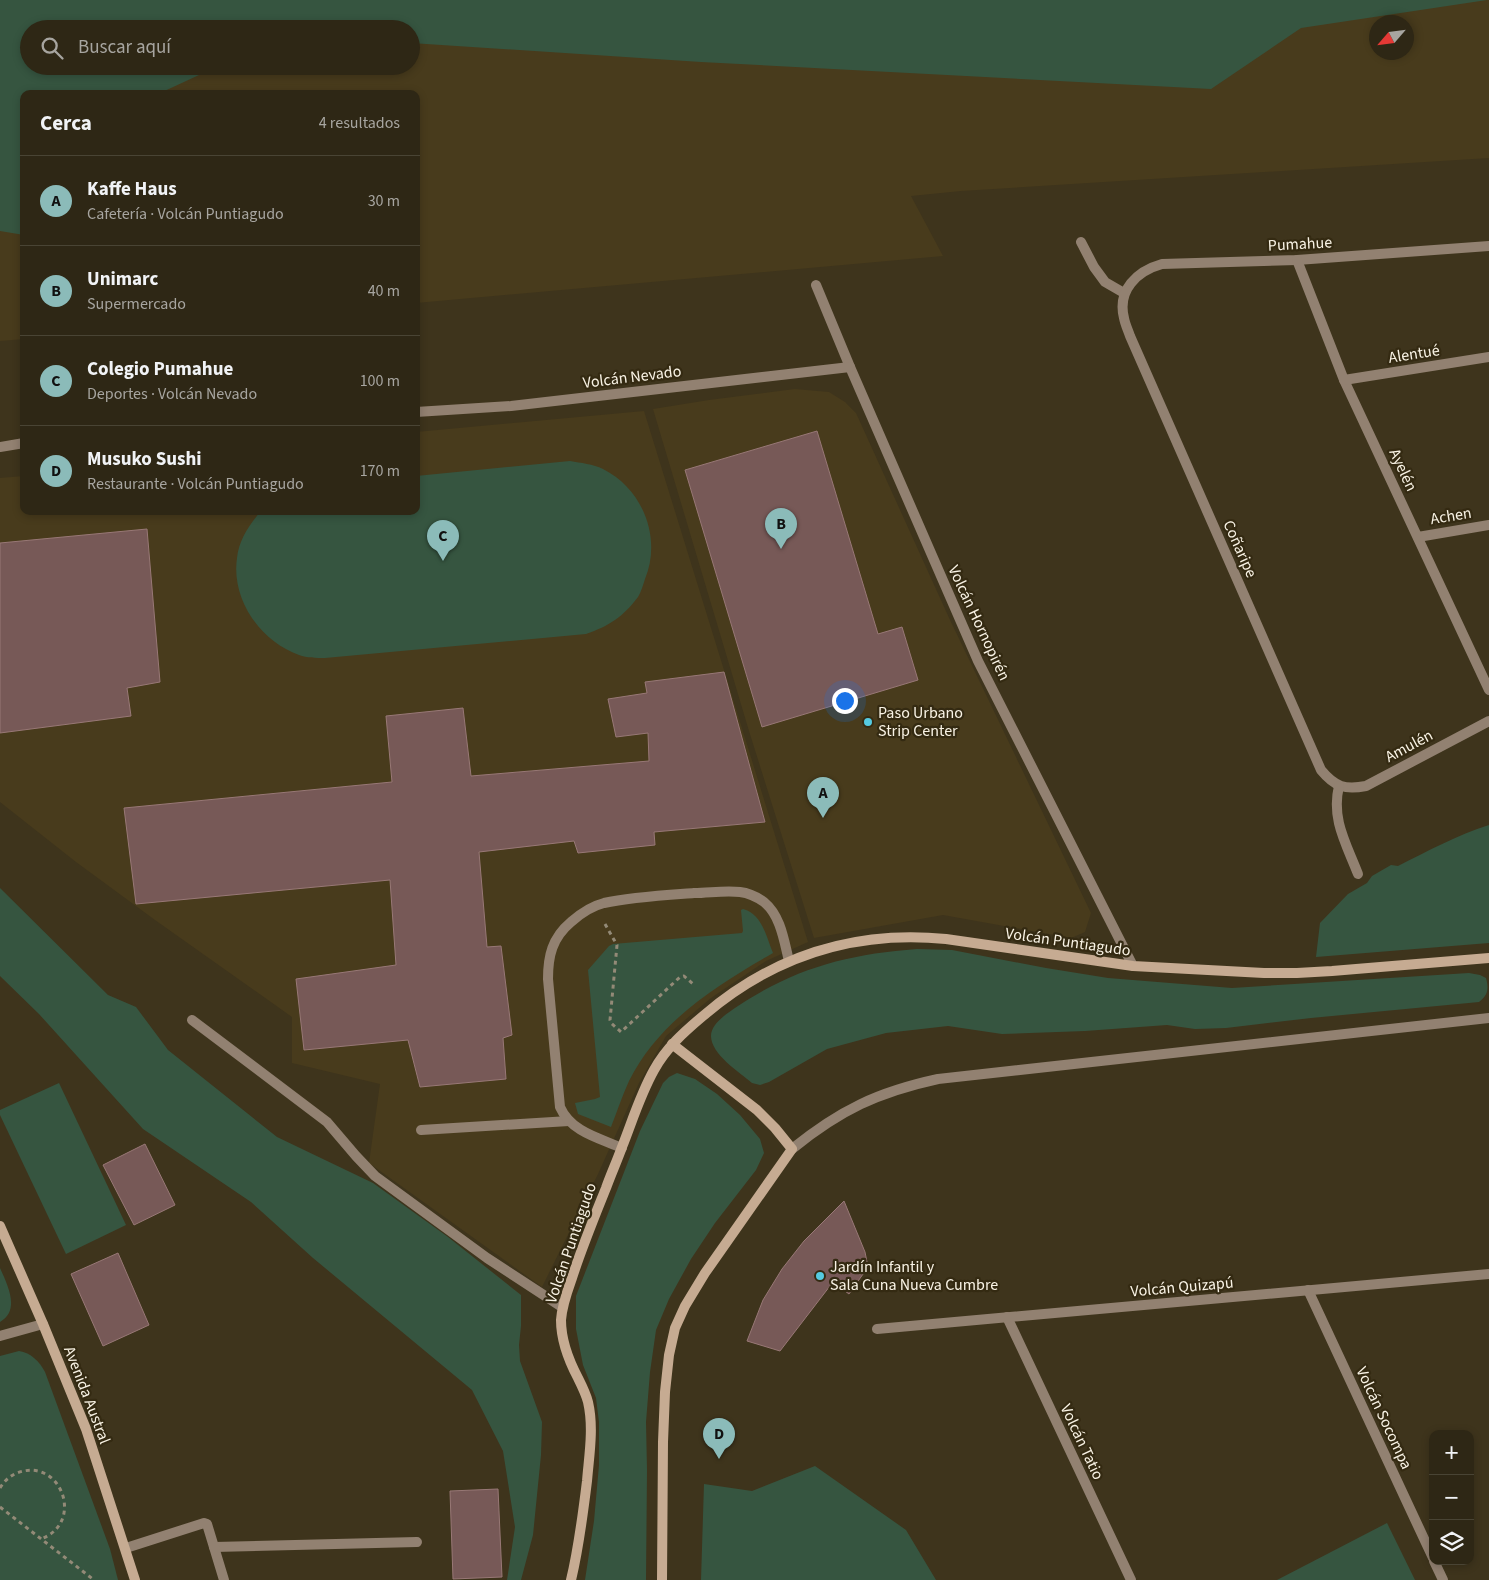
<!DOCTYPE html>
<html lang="es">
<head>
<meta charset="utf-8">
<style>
  :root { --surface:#2e2715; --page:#3a3322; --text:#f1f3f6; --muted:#a7a5a0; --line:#494434; --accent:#8bbbb9 }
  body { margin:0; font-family:"Source Sans 3",sans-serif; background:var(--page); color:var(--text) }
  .controls { position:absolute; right:15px; bottom:15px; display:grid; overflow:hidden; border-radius:10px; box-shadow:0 2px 8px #0003 }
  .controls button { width:45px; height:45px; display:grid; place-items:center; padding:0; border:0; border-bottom:1px solid var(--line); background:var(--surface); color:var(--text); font:25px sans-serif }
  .compass { position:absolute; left:1369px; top:15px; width:45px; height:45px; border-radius:50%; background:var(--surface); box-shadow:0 2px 8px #0003; rotate:242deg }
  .you { position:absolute; left:844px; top:700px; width:18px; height:18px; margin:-12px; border:4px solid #fff; border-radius:50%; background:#1a73e8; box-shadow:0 0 0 8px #1a73e833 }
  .badge { display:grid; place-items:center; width:32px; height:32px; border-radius:50%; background:var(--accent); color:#111; font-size:16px; font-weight:700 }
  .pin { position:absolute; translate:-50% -41px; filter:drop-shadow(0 1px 2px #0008) }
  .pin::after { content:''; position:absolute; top:26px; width:18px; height:15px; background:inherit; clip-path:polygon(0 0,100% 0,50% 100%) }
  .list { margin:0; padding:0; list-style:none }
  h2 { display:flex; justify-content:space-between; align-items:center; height:65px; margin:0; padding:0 20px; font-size:21px }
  h2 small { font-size:16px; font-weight:400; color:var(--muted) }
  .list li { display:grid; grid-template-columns:32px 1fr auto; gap:15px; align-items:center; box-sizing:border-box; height:90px; padding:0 20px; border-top:1px solid var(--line) }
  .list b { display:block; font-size:19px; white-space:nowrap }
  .list p { margin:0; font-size:16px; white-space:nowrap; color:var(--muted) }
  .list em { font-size:16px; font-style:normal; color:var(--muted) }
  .icon { flex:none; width:28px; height:28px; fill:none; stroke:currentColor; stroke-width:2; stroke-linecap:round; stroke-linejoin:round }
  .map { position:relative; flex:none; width:1489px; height:1580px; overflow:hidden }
  .search { position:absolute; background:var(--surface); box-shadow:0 2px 8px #0003; left:20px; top:20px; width:400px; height:55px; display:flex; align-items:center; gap:12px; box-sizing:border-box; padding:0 18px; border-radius:28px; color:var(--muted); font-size:19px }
  .panel { position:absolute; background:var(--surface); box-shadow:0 2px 8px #0003; left:20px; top:90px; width:400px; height:425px; border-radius:10px }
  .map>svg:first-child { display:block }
  .built { fill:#483b1c; fill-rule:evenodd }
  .green { fill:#365540 }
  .building { fill:#775957; stroke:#987876 }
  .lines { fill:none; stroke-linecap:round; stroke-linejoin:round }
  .path { stroke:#938a77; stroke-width:3; stroke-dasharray:4 4; stroke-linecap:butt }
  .service { stroke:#928171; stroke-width:10 }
  .minor { stroke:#928171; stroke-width:10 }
  .secondary { stroke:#c6ab92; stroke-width:10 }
  .poi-dot { fill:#55cae0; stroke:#342a12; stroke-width:2 }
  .labels { text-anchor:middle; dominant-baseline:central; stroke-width:4.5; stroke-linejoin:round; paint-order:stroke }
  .street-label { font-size:16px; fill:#f9f3e5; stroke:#342a12 }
  .poi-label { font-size:16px; fill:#f9f3e5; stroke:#342a12; text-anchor:start }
</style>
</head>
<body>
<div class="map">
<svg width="1489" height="1580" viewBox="0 0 1489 1580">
  <rect width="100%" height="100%" fill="#3e341c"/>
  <!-- built -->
  <g class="built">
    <path d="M0,0h1489v158l-528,33 -50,5 32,60 -527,47v-209h-392v245l-24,2zM1376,22h30v30h-30zM29,29h382v37h-382z"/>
    <polygon points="795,389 829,392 845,402 856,413 950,620 1091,913 1085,932 1071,938 943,915 814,938 749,731 653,409 709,400"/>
    <polygon points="644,411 808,942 766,961 711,998 666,1036 639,1083 598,1174 542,1287 369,1163 380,1084 292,1063 292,1017 155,920 76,862 0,802 0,478 24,476 24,511 416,511 416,432"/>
  </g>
  <!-- green -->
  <g class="green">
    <polygon points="0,0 1487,0 1301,28 1211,89 701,62 411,43 411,29 29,29 29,66 222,66 212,69 158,94 24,94 24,235 0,231"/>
    <path d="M570,461c11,2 23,3 33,8 40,20 59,69 42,110 -2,6 -4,13 -7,18 -15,20 -29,29 -52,37l-261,24c-9,0 -18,0 -26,-3 -39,-14 -68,-56 -62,-97 2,-18 12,-33 24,-47h155v-35z"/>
    <path d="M1489,825v118l-173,14 4,-34 28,-29 19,-11 5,-7 19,-11 7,1c30,-15 59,-31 91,-41z"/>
    <polygon points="0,888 108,995 136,1007 168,1050 277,1137 373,1183 448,1237 521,1295 521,1326 519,1345 520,1361 542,1422 541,1455 533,1535 521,1580 507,1580 515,1527 503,1451 472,1390 313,1258 251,1202 143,1129 39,1014 0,976"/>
    <path d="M743,909c19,5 23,27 30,44 -56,32 -114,68 -144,128 -7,15 -12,31 -18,46l-33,-13 -3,-11 20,-4 5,-2 -12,-127 21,-24 4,-2 129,-11 1,-2 -2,-21z"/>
    <path d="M917,949l35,1 94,18 62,10 124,10 237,-15 11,2 6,3c3,11 2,17 -7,24l-168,16 -85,10 -31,1 -28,-4 -82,6 -83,3 -54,-8 -62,7 -59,16 -58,33 -9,3 -8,-2c-13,-11 -41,-29 -41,-47 0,-13 17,-23 27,-30 57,-38 111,-52 179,-57z"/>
    <polygon points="677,1073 695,1079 717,1094 740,1115 760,1139 764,1153 756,1170 715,1223 691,1259 669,1299 656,1330 650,1372 646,1422 647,1470 646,1580 585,1580 594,1521 599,1465 599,1422 596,1398 583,1365 576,1329 576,1296 640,1131 663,1083 669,1077"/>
    <polygon points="59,1083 126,1225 66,1254 0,1115 0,1110"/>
    <path d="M0,1268c7,16 21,42 0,54z"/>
    <path d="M19,1351c12,2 20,10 26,21l65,177 8,31h-118v-224z"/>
    <polygon points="815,1466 906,1530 936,1580 701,1580 704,1484 752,1491"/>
    <polygon points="1387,1523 1415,1580 1277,1580"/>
  </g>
  <!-- building -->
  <g class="building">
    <polygon points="817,431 878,634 902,627 918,680 762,727 685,470"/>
    <polygon points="147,529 160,682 127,688 131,716 0,733 0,543"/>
    <polygon points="724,672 765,822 654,832 655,845 578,853 574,841 479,852 487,947 501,946 512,1035 503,1038 506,1079 420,1087 408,1040 304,1050 296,979 396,965 390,880 136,904 124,808 392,782 386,716 463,708 471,776 649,761 648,733 616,737 608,699 647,693 645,682"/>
    <polygon points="145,1144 175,1205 134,1225 103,1165"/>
    <polygon points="844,1201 865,1252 868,1267 849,1294 833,1282 780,1351 747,1341 763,1300 782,1269 804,1241"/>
    <polygon points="118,1253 149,1325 103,1346 71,1274"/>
    <polygon points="498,1489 502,1577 453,1579 450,1491"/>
  </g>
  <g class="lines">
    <!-- path -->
    <g class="path">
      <polyline points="605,924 617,945 610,1020 611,1023 621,1032 680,977 684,976 693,984"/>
      <path d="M0,1488c4,-7 10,-12 17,-15 43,-17 69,49 24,66"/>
      <polyline points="0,1507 94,1580"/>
    </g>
    <!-- service -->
    <g class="service">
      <polyline points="192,1020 327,1122 356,1156 375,1176 487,1258 562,1307"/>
      <polyline points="421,1130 569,1121"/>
      <path d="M622,1148c-23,-10 -51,-16 -62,-41l-12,-128c0,-23 4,-41 23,-57 9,-8 21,-16 33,-19 27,-6 63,-8 90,-10 15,0 31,-3 46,-1 8,1 17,5 24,10 17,14 20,39 25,59"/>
      <polyline points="214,1547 417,1542"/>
      <polyline points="126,1548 204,1523 207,1524 224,1580"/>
    </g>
    <!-- minor -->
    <g class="minor">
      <polyline points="1081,242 1094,267 1105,282 1124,293"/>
      <path d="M1489,246l-192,14 -135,4c-25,7 -45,26 -38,54 1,6 4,12 6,18l191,434c14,17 24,20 45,16l123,-65"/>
      <polyline points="1297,260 1344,380 1489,690"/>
      <polyline points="816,285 850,367 978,661 1133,966"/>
      <polyline points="1344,380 1489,357"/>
      <polyline points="416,412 511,406 850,367"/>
      <polyline points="0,447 24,443"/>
      <polyline points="1418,537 1489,525"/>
      <path d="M1339,786c-8,33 7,57 19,88"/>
      <path d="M792,1149c48,-39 86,-57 146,-70l551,-61"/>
      <polyline points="1308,1290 1433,1558"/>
      <polyline points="1007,1317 1131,1580"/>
      <polyline points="877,1329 1489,1274"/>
      <polyline points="0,1336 43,1324"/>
      <polyline points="1434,1561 1443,1580"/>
    </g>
    <!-- secondary -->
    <g class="secondary">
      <polyline points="0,1226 43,1324 86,1429 135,1580"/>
      <path d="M571,1580c8,-33 12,-66 16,-99 2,-25 7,-53 1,-79 -2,-8 -6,-16 -10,-24 -9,-17 -17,-38 -17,-58 1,-15 6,-28 11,-42 10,-31 22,-60 34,-90 5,-14 11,-27 16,-41 10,-25 18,-52 32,-77 12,-22 30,-38 49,-54 70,-60 152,-86 243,-77l187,27 131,7h33l35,-2 157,-13"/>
      <polyline points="662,1580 663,1442 665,1392 669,1355 675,1328 685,1306 705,1273 792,1149 775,1128 757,1110 672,1044"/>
    </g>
  </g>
  <!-- markers -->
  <g class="poi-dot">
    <circle cx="868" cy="722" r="5"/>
    <circle cx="820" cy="1276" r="5"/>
  </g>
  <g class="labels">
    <!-- street labels -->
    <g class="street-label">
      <text transform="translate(1300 244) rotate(-3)">Pumahue</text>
      <text transform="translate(1414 354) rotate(-9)">Alentué</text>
      <text transform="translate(632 377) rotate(-7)">Volcán Nevado</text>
      <text transform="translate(1403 470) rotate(65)">Ayelén</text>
      <text transform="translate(1451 516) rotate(-9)">Achen</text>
      <text transform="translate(1240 549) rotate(66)">Coñaripe</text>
      <text transform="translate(979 623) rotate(65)">Volcán Hornopirén</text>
      <text transform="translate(1409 746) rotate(-28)">Amulén</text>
      <text transform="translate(1068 942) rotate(8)">Volcán Puntiagudo</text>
      <text transform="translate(571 1243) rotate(-71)">Volcán Puntiagudo</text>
      <text transform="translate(1182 1287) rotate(-5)">Volcán Quizapú</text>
      <text transform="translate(87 1395) rotate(69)">Avenida Austral</text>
      <text transform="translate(1384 1418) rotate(65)">Volcán Socompa</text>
      <text transform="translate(1082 1442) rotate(65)">Volcán Tatio</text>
    </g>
    <!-- poi labels -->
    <g class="poi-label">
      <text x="878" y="713">Paso Urbano<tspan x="878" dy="18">Strip Center</tspan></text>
      <text x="830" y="1267">Jardín Infantil y<tspan x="830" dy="18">Sala Cuna Nueva Cumbre</tspan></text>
    </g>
  </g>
</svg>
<div class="controls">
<button>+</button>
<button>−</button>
<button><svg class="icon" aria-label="layers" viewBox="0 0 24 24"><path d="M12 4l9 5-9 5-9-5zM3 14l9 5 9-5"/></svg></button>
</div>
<svg class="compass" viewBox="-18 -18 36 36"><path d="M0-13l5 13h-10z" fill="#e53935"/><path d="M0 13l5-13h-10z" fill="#a7a5a0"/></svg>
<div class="you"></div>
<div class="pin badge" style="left:823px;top:818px">A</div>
<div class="pin badge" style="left:781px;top:549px">B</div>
<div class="pin badge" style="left:443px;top:561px">C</div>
<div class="pin badge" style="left:719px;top:1459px">D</div>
<div class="search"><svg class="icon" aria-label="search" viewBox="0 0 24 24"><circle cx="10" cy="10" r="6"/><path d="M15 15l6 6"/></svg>Buscar aquí</div>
<section class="panel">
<h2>Cerca<small>4 resultados</small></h2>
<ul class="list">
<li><span class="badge">A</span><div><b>Kaffe Haus</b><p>Cafetería · Volcán Puntiagudo</p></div><em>30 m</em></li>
<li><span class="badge">B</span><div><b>Unimarc</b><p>Supermercado</p></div><em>40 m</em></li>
<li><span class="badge">C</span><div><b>Colegio Pumahue</b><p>Deportes · Volcán Nevado</p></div><em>100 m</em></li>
<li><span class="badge">D</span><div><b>Musuko Sushi</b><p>Restaurante · Volcán Puntiagudo</p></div><em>170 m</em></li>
</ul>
</section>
</div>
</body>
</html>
